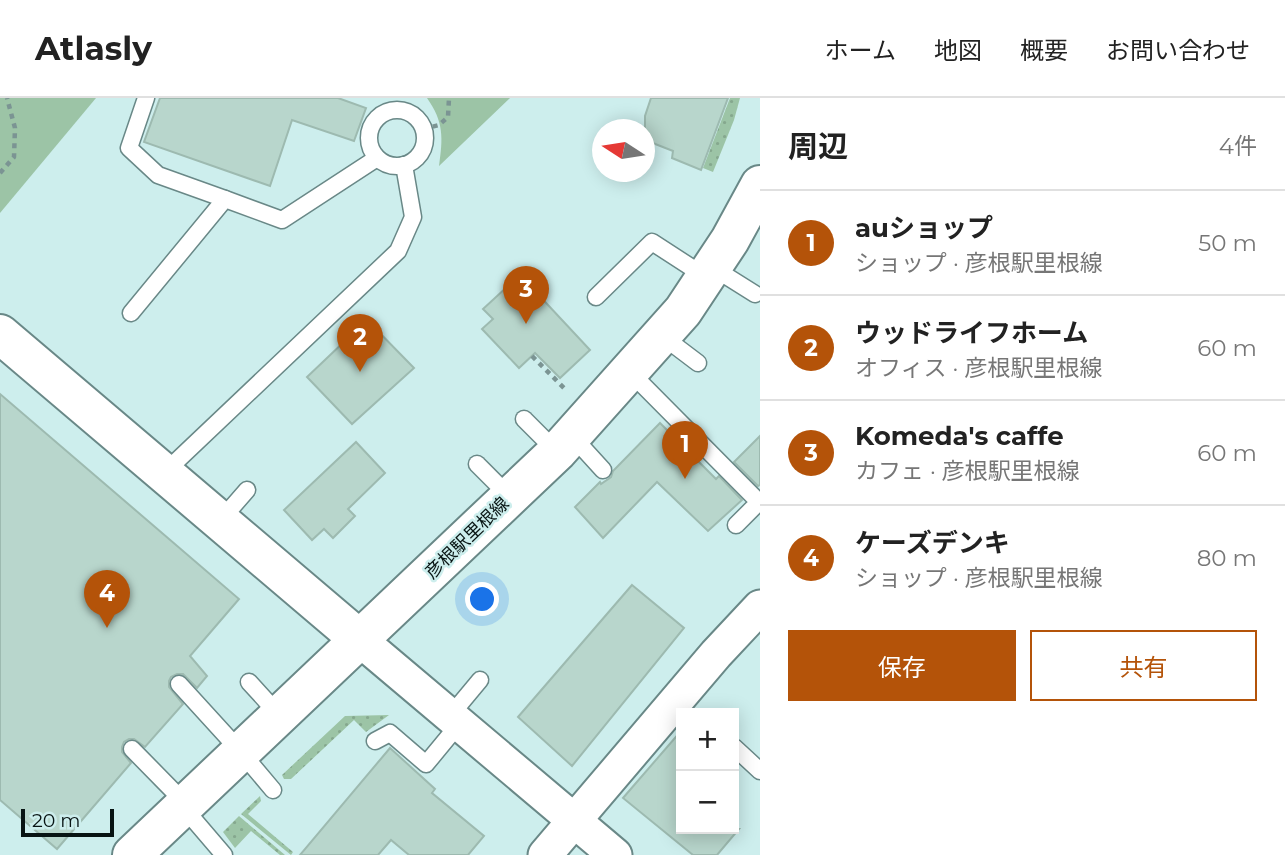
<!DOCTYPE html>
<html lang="ja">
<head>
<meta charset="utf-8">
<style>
  :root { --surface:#fff; --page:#f2f2f2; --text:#222; --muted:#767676; --line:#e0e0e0; --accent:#b45309 }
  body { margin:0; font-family:Montserrat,"Noto Sans JP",sans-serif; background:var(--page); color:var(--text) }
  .controls { position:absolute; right:21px; bottom:21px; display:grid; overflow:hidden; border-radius:0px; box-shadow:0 4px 18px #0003 }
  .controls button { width:63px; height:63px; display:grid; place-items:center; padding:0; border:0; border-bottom:2px solid var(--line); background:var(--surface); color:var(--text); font:35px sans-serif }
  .compass { position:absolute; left:592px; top:21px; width:63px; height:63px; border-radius:50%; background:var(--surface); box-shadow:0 4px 18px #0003; rotate:282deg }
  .scale { position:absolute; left:21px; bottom:18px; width:93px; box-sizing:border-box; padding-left:7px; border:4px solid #081413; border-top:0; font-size:19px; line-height:24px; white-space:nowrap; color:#081413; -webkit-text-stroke:5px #cdeeed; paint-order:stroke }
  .you { position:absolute; left:483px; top:502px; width:24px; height:24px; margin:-18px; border:5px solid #fff; border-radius:50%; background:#1a73e8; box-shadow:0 0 0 10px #1a73e833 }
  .badge { display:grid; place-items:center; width:46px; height:46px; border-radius:50%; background:var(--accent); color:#fff; font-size:23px; font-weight:700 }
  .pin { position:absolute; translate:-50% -58px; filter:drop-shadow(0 2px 4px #0008) }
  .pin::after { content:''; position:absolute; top:37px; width:24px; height:21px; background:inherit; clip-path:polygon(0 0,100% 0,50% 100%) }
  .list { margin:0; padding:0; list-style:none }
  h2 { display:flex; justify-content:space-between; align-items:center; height:91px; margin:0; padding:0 28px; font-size:30px }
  h2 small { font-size:23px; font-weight:400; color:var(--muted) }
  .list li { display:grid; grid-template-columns:46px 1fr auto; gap:21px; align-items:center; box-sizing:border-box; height:105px; padding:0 28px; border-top:2px solid var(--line) }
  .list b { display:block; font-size:26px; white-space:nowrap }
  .list p { margin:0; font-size:23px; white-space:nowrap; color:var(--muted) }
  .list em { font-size:23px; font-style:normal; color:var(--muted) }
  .actions { display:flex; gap:14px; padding:21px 28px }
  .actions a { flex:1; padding:16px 0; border:2px solid var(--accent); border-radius:0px; text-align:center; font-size:24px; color:var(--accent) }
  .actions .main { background:var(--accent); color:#fff }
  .map { position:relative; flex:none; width:760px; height:757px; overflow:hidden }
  header { display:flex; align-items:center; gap:42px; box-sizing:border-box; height:98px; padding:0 35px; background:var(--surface); border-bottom:2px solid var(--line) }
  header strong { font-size:33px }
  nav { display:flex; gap:38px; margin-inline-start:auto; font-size:24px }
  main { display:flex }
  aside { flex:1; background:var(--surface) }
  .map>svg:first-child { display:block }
  .grass { fill:url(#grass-dots) }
  .green { fill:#9cc4a6 }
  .building { fill:#b8d6cc; stroke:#9dbab0; stroke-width:2 }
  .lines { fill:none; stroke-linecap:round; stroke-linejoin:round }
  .service-casing { stroke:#698887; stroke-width:19 }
  .minor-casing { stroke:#698887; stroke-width:37 }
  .tertiary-casing { stroke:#698887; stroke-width:42 }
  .path { stroke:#7b9493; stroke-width:4.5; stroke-dasharray:5 5; stroke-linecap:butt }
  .service { stroke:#fff; stroke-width:16 }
  .minor { stroke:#fff; stroke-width:33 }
  .tertiary { stroke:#fff; stroke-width:38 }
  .labels { text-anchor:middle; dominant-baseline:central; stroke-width:5; stroke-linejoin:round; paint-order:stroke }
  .street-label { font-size:18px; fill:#081413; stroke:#cdeeed }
</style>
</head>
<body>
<header>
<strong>Atlasly</strong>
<nav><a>ホーム</a><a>地図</a><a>概要</a><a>お問い合わせ</a></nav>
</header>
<main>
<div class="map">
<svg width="760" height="757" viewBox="0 0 760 757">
  <defs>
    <pattern id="grass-dots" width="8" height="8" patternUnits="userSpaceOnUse" patternTransform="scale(1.75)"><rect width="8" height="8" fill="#9cc4a6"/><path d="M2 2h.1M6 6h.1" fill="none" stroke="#85a88e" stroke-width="1.8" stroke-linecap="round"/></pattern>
  </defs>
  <rect width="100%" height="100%" fill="#cdeeed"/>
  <!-- grass -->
  <g class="grass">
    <polygon points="730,0 740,0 734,22 713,74 703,70"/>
    <polygon points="389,617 366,634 354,622 291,681 284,681 282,677 345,618"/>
    <polygon points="260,698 261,703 248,716 293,754 291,757 241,716"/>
    <polygon points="239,718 285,757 280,757 251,733 235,750 223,734"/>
  </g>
  <!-- green -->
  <g class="green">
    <polygon points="0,0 96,0 0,115"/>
    <path d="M427,0h83l-71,68c4,-28 5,-44 -12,-68z"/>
  </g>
  <!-- building -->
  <g class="building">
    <polygon points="160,0 338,0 366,10 354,43 292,22 270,88 144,44"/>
    <polygon points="651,0 728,0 701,72 672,60 673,53 645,42 645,18"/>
    <polygon points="520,177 590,252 560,280 535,255 519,270 482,231 493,221 483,211"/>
    <polygon points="367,222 414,270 352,326 307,279"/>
    <polygon points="0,296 239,501 190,558 207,578 197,590 183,576 177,576 171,579 169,583 169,589 183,606 145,649 134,641 129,641 124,644 122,649 122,654 131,665 57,751 0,702"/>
    <polygon points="660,325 716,381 719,378 742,402 708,433 657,384 603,440 575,409 600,384 601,386 611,379 613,373"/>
    <polygon points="760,338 760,387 758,388 734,364"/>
    <polygon points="356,344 385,375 348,411 355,418 333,440 324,431 312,442 284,412"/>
    <polygon points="632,487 684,530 572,668 518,619"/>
    <polygon points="681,633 681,731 739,731 717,757 693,757 623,700"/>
    <polygon points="390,650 435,691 432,695 484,738 468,757 409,757 391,742 378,757 300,757"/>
  </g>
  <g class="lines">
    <!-- service casing -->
    <g class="service-casing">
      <g id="service">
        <polyline points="146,0 129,50 158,77 225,101"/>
        <circle cx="397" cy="40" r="28"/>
        <polyline points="712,169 755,196"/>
        <polyline points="596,199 652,144 706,179"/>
        <polyline points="131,215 225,101 282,122 377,60"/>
        <polyline points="661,237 698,265"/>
        <polyline points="629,273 759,404 736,427"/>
        <polyline points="524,321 557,354"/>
        <polyline points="572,338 603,372"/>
        <polyline points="477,366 510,399"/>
        <polyline points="164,375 398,153 413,119 404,67"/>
        <polyline points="220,423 247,392"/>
        <polyline points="249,584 279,617"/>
        <polyline points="179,586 241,654 273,692"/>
        <polyline points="450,618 480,582"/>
        <polyline points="375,643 390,635 426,666 459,626"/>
        <polyline points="734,649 760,673"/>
        <polyline points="132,651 186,706"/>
        <polyline points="183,709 224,757"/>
      </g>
    </g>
    <!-- minor casing -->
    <g class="minor-casing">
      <g id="minor">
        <polyline points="359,541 615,757"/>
        <polyline points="545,757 716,556 760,509"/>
      </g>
    </g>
    <!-- tertiary casing -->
    <g class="tertiary-casing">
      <g id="tertiary">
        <polyline points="0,236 359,541"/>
        <polyline points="132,757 557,354 683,213 730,142 760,87"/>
      </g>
    </g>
    <!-- path -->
    <g class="path">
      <polyline points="423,31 439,27 448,19 449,0"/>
      <polyline points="0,75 14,59 15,30 7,0"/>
      <polyline points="532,258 564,290"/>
    </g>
    <!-- service -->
    <use href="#service" class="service"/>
    <!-- minor -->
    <use href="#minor" class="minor"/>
    <!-- tertiary -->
    <use href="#tertiary" class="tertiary"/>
  </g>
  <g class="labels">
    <!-- street labels -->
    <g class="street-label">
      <text transform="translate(467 440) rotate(-44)">彦根駅里根線</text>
    </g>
  </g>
</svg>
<div class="controls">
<button>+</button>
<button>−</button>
</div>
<svg class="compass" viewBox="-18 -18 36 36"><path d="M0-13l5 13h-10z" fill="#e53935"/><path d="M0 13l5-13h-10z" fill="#767676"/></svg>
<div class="scale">20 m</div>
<div class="you"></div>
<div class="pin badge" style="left:685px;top:381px">1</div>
<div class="pin badge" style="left:360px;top:274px">2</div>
<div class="pin badge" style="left:526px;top:226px">3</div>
<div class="pin badge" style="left:107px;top:530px">4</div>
</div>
<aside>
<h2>周辺<small>4件</small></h2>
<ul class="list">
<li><span class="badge">1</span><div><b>auショップ</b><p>ショップ · 彦根駅里根線</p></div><em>50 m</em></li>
<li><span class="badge">2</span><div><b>ウッドライフホーム</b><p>オフィス · 彦根駅里根線</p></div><em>60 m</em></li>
<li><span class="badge">3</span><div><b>Komeda's caffe</b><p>カフェ · 彦根駅里根線</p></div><em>60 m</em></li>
<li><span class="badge">4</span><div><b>ケーズデンキ</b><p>ショップ · 彦根駅里根線</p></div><em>80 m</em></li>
</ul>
<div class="actions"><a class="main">保存</a><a>共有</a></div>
</aside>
</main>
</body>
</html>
